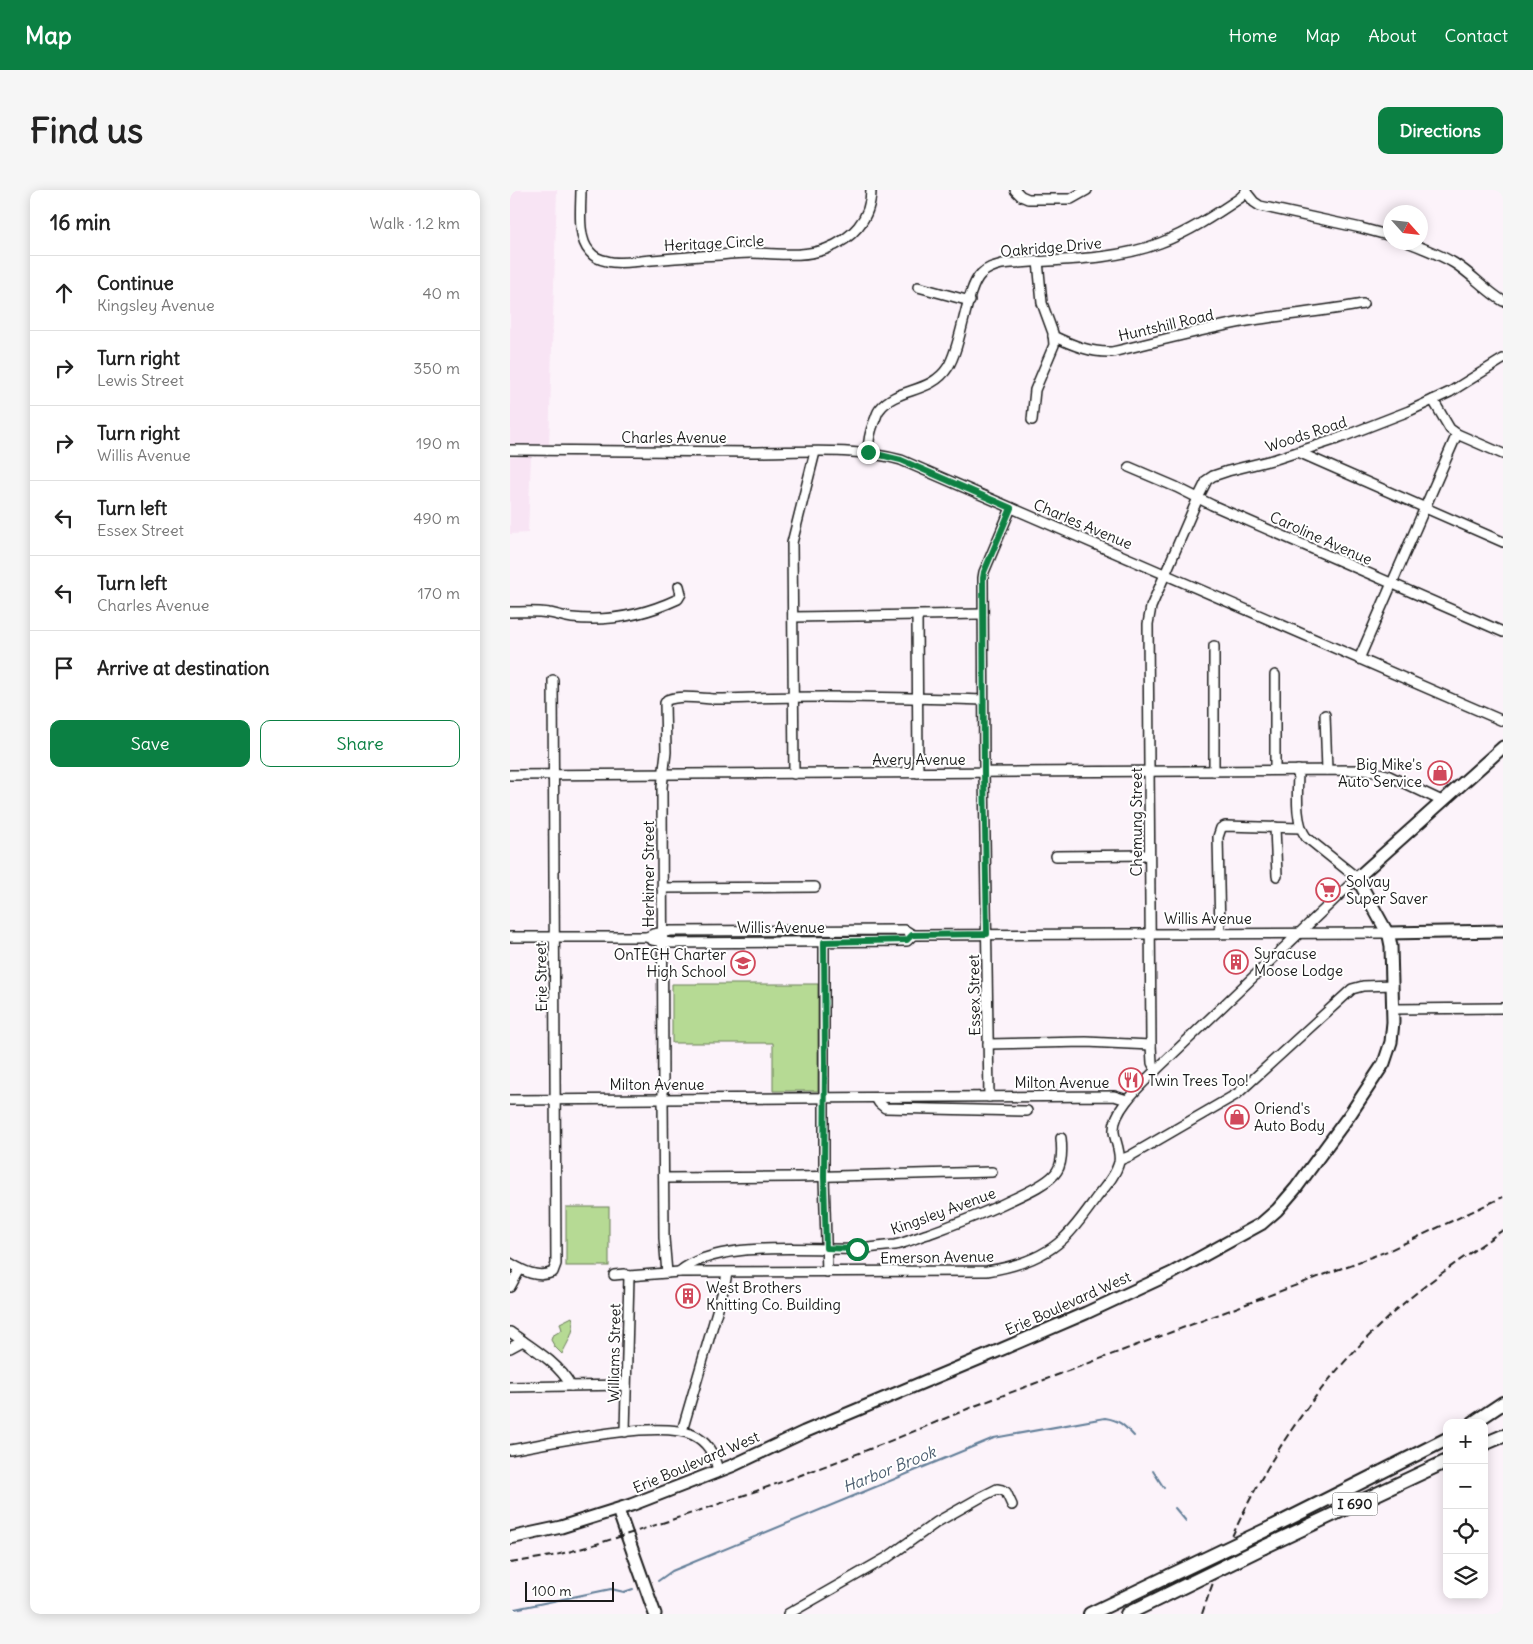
<!DOCTYPE html>
<html lang="en">
<head>
<meta charset="utf-8">
<style>
  :root { --surface:#fff; --page:#f6f6f6; --text:#222; --muted:#767676; --line:#e0e0e0; --accent:#0b8043 }
  body { margin:0; font-family:Delius,sans-serif; background:var(--page); color:var(--text) }
  .controls { position:absolute; right:15px; bottom:15px; display:grid; overflow:hidden; border-radius:10px; box-shadow:0 2px 12px #0003 }
  .controls button { width:45px; height:45px; display:grid; place-items:center; padding:0; border:0; border-bottom:1px solid var(--line); background:var(--surface); color:var(--text); font:25px sans-serif }
  .compass { position:absolute; left:873px; top:15px; width:45px; height:45px; border-radius:50%; background:var(--surface); box-shadow:0 2px 12px #0003; rotate:117deg }
  .scale { position:absolute; left:15px; bottom:12px; width:89px; box-sizing:border-box; padding-left:5px; border:2px solid #1c1c1c; border-top:0; font-size:14px; line-height:18px; white-space:nowrap; color:#1c1c1c; -webkit-text-stroke:4px #fff; paint-order:stroke }
  .stop { position:absolute; width:15px; height:15px; margin:-11px; border:4px solid #0b8043; border-radius:50%; background:#fff }
  .stop.end { background:#0b8043; border-color:#fff; box-shadow:0 1px 5px #0008 }
  .list { margin:0; padding:0; list-style:none }
  h2 { display:flex; justify-content:space-between; align-items:center; height:65px; margin:0; padding:0 20px; font-size:21px }
  h2 small { font-size:16px; font-weight:400; color:var(--muted) }
  .list li { display:grid; grid-template-columns:32px 1fr auto; gap:15px; align-items:center; box-sizing:border-box; height:75px; padding:0 20px; border-top:1px solid var(--line) }
  .list b { display:block; font-size:19px; white-space:nowrap }
  .list p { margin:0; font-size:16px; white-space:nowrap; color:var(--muted) }
  .list em { font-size:16px; font-style:normal; color:var(--muted) }
  .actions { display:flex; gap:10px; padding:15px 20px }
  .actions a { flex:1; padding:11px 0; border:1px solid var(--accent); border-radius:10px; text-align:center; font-size:18px; color:var(--accent) }
  .actions .main { background:var(--accent); color:#fff }
  .icon { flex:none; width:28px; height:28px; fill:none; stroke:currentColor; stroke-width:2; stroke-linecap:round; stroke-linejoin:round }
  .map { position:relative; flex:none; width:993px; height:1424px; overflow:hidden; border-radius:10px }
  header { display:flex; align-items:center; gap:30px; box-sizing:border-box; height:70px; padding:0 25px; background:var(--accent); color:#fff }
  header strong { font-size:24px }
  nav { display:flex; gap:28px; margin-inline-start:auto; font-size:18px }
  .intro { display:flex; align-items:center; justify-content:space-between; box-sizing:border-box; height:120px; padding:0 30px }
  h1 { margin:0; font-size:35px }
  .button { padding:12px 22px; border-radius:10px; background:var(--accent); color:#fff; font-size:18px; font-weight:700 }
  main { display:flex; gap:30px; padding:0 30px }
  aside { flex:1; background:var(--surface); border-radius:10px; box-shadow:0 2px 12px #0003 }
  .map>svg:first-child { display:block }
  .built { fill:#f8e4f4 }
  .green { fill:#b6da94; stroke:#697b58 }
  .lines { fill:none; stroke-linecap:round; stroke-linejoin:round }
  .stream { stroke:#627e98; stroke-width:2 }
  .minor-casing { stroke:#1c1c1c; stroke-width:12 }
  .major-casing { stroke:#1c1c1c; stroke-width:15 }
  .highway-casing { stroke:#1c1c1c; stroke-width:16 }
  .minor { stroke:#fff; stroke-width:9 }
  .major { stroke:#fff; stroke-width:11 }
  .highway { stroke:#fff; stroke-width:12 }
  .rail { stroke:#1c1c1c; stroke-width:2; stroke-dasharray:8 4; stroke-linecap:butt }
  .highway-bridge-casing { stroke:#1c1c1c; stroke-width:16; stroke-linecap:butt }
  .highway-bridge { stroke:#fff; stroke-width:12 }
  .route { stroke:#0b8043; stroke-width:6 }
  .labels { text-anchor:middle; dominant-baseline:central; stroke-width:4; stroke-linejoin:round; paint-order:stroke }
  .shield { fill:#fff; stroke:#606060; stroke-width:1 }
  .shield-label { font-size:14px; font-weight:bold; fill:#1c1c1c }
  .street-label { font-size:15px; fill:#1c1c1c; stroke:#fff }
  .poi-label { font-size:15px; fill:#1c1c1c; stroke:#fff; text-anchor:start }
  .water-label { font-size:16px; font-style:italic; fill:#4b5d6f; stroke:#fff }
</style>
</head>
<body>
<header>
<strong>Map</strong>
<nav><a>Home</a><a>Map</a><a>About</a><a>Contact</a></nav>
</header>
<div class="intro"><h1>Find us</h1><a class="button">Directions</a></div>
<main>
<aside>
<h2>16 min<small>Walk · 1.2 km</small></h2>
<ul class="list">
<li><svg class="icon" aria-label="ahead" viewBox="0 0 24 24"><path d="M12 20V5M6 11l6-6 6 6"/></svg><div><b>Continue</b><p>Kingsley Avenue</p></div><em>40 m</em></li>
<li><svg class="icon" aria-label="right" viewBox="0 0 24 24"><path d="M7 20v-9h11M14 6l5 5-5 5"/></svg><div><b>Turn right</b><p>Lewis Street</p></div><em>350 m</em></li>
<li><svg class="icon" aria-label="right" viewBox="0 0 24 24"><path d="M7 20v-9h11M14 6l5 5-5 5"/></svg><div><b>Turn right</b><p>Willis Avenue</p></div><em>190 m</em></li>
<li><svg class="icon" aria-label="left" viewBox="0 0 24 24"><path d="M17 20v-9H6M10 6l-5 5 5 5"/></svg><div><b>Turn left</b><p>Essex Street</p></div><em>490 m</em></li>
<li><svg class="icon" aria-label="left" viewBox="0 0 24 24"><path d="M17 20v-9H6M10 6l-5 5 5 5"/></svg><div><b>Turn left</b><p>Charles Avenue</p></div><em>170 m</em></li>
<li><svg class="icon" aria-label="arrive" viewBox="0 0 24 24"><path d="M6 21V4h12l-3 4 3 4H6"/></svg><div><b>Arrive at destination</b></div></li>
</ul>
<div class="actions"><a class="main">Save</a><a>Share</a></div>
</aside>
<div class="map">
<svg width="993" height="1424" viewBox="0 0 993 1424">
  <rect width="100%" height="100%" fill="#fcf3fa"/>
  <filter id="ink" filterUnits="userSpaceOnUse"><feTurbulence type="fractalNoise" baseFrequency=".02" numOctaves="2"/><feDisplacementMap in="SourceGraphic" scale="10" xChannelSelector="R" yChannelSelector="G"/><feConvolveMatrix kernelMatrix="1 2 1 2 8 2 1 2 1" color-interpolation-filters="sRGB"/></filter>
  <g filter="url(#ink)">
    <!-- built -->
    <g class="built">
      <polygon points="0,0 47,0 39,254 0,254"/>
      <polygon points="21,266 18,343 0,344 0,267"/>
    </g>
    <!-- green -->
    <g class="green">
      <polygon points="162,794 308,794 308,901 263,901 263,853 162,853"/>
      <rect x="56" y="1017" width="43" height="59"/>
      <path d="M62,1127c5,12 -5,26 -10,37l-7,-7 -4,-7 1,-4 10,-6 -2,-7z"/>
    </g>
    <g class="lines">
      <!-- stream -->
      <g class="stream">
        <polyline points="643,1281 654,1298"/>
        <polyline points="665,1318 676,1331"/>
        <path d="M148,1391l14,-10 322,-133 111,-20c14,2 19,7 29,18"/>
        <polyline points="0,1420 101,1399 114,1402 123,1399"/>
      </g>
      <!-- minor casing -->
      <g class="minor-casing">
        <g id="minor">
          <path d="M71,0c0,17 -4,49 9,62 4,5 11,8 17,9 10,3 23,1 34,0 26,-2 53,-5 79,-6 10,-1 20,-2 31,-2 25,0 50,5 75,-4 26,-10 45,-30 45,-59"/>
          <polyline points="505,0 511,6 518,9 561,9 577,0"/>
          <polyline points="736,0 736,2 744,12 750,16 851,38 881,46"/>
          <path d="M897,52c16,6 32,12 47,21 18,11 31,27 49,38"/>
          <polyline points="408,97 460,111"/>
          <path d="M543,146c19,9 38,17 59,16 47,-11 94,-24 141,-32 37,-6 74,-9 110,-16"/>
          <polyline points="923,210 940,239 947,244 993,264"/>
          <polyline points="522,230 525,200 544,155 543,143 532,113 528,71"/>
          <path d="M0,260c81,0 162,1 244,2 48,0 100,-5 147,8l602,261"/>
          <polyline points="788,262 993,352"/>
          <path d="M358,263c0,-10 2,-21 6,-31 2,-4 3,-10 6,-13 17,-22 51,-15 68,-42 14,-22 18,-79 33,-93 6,-6 13,-8 21,-10 53,-5 108,-2 158,-21 29,-11 55,-28 80,-45l6,-6"/>
          <polyline points="619,277 666,297 702,315 993,442"/>
          <path d="M0,422c13,0 26,-1 39,1 8,1 15,4 23,5 37,4 72,-3 106,-19l3,-5 -2,-8"/>
          <polyline points="407,425 408,583"/>
          <polyline points="283,427 473,424"/>
          <polyline points="849,469 947,244"/>
          <polyline points="765,485 765,580"/>
          <polyline points="815,525 817,580"/>
          <polyline points="704,581 704,456"/>
          <polyline points="284,584 282,353 305,262"/>
          <polyline points="0,585 855,580 877,585 932,611"/>
          <polyline points="765,637 767,686"/>
          <polyline points="546,666 639,665"/>
          <polyline points="152,698 305,697"/>
          <polyline points="710,743 708,647 711,638 715,636 791,638"/>
          <polyline points="0,747 137,747 142,750 161,753 397,751 403,745"/>
          <polyline points="137,747 143,744 161,741 395,740 403,745 877,743"/>
          <polyline points="314,752 314,987 317,1082"/>
          <polyline points="883,819 993,818"/>
          <polyline points="478,854 576,852 641,855"/>
          <polyline points="646,880 642,873 641,855 638,434 641,417 688,308 697,290 703,286 718,281 766,269 827,249 899,221 940,202 993,169"/>
          <polyline points="479,907 474,582 473,388 474,382 501,318"/>
          <polyline points="366,908 369,913 375,918 517,921"/>
          <polyline points="0,910 604,906 617,910"/>
          <polyline points="610,970 620,966 727,904 842,799 853,796 883,795"/>
          <polyline points="155,988 288,987 482,982"/>
          <path d="M0,1073c13,8 28,16 43,9l3,-8 -3,-584"/>
          <path d="M169,1082c39,-33 128,-21 178,-23 13,-1 26,-3 38,-4 11,-2 22,-8 33,-11 27,-10 55,-20 81,-33 13,-6 41,-18 48,-30 6,-9 5,-23 4,-33"/>
          <path d="M157,1083l-3,-35 -1,-139 -1,-312 4,-35 -1,-49 2,-3c17,-6 39,0 57,-1 86,-4 173,-2 259,1"/>
          <path d="M104,1085l10,-1 5,2 50,-4 308,-1c26,-4 56,-13 76,-32 13,-12 23,-27 34,-42 8,-10 19,-22 22,-35 2,-10 -4,-21 -5,-30 -2,-22 28,-48 42,-62l201,-192 -51,-41c-12,-16 -8,-48 -8,-67"/>
          <polyline points="0,1097 10,1079"/>
          <path d="M0,1142c21,15 49,31 61,54"/>
          <polyline points="0,1158 13,1151"/>
          <polyline points="0,1197 116,1195"/>
          <polyline points="172,1241 215,1094 217,1083"/>
          <polyline points="115,1242 119,1086"/>
          <path d="M0,1260c40,-7 149,-31 183,-15 15,7 22,21 25,36"/>
          <polyline points="278,1424 378,1367 427,1332 473,1306 487,1299 492,1300 496,1302 502,1315"/>
        </g>
      </g>
      <!-- major casing -->
      <g class="major-casing">
        <g id="major">
          <polyline points="877,743 993,741"/>
          <polyline points="108,1320 145,1424"/>
          <polyline points="0,1348 51,1337 121,1315 224,1275 294,1242 483,1163 576,1123 662,1083 751,1034 767,1020 786,998 841,923 874,873 881,852 883,832 881,756 879,746 847,688 993,557"/>
        </g>
      </g>
      <!-- highway casing -->
      <g class="highway-casing">
        <g id="highway">
          <polyline points="963,1233 993,1213"/>
          <polyline points="974,1254 993,1246"/>
          <polyline points="762,1337 937,1249"/>
          <polyline points="754,1357 937,1271"/>
          <polyline points="580,1424 659,1386"/>
          <polyline points="617,1424 652,1407"/>
        </g>
      </g>
      <!-- minor -->
      <use href="#minor" class="minor"/>
      <!-- major -->
      <use href="#major" class="major"/>
      <!-- highway -->
      <use href="#highway" class="highway"/>
      <!-- rail -->
      <g class="rail">
        <path d="M0,1373l42,-7 35,-9c131,-41 260,-86 385,-140l418,-157 113,-53"/>
        <path d="M692,1424c36,-109 93,-207 176,-287 37,-37 82,-67 125,-97"/>
      </g>
      <!-- highway-bridge casing -->
      <g class="highway-bridge-casing">
        <g id="highway-bridge">
          <polyline points="659,1386 762,1337"/>
          <polyline points="652,1407 754,1357"/>
        </g>
      </g>
      <!-- highway-bridge -->
      <use href="#highway-bridge" class="highway-bridge"/>
    </g>
  </g>
  <g class="lines" filter="url(#ink)">
    <!-- route -->
    <polyline class="route" points="347,1059 316,1058 314,987 315,872 314,752 397,750 402,745 477,744 474,582 473,388 474,382 501,318 391,270 358,262"/>
  </g>
  <!-- icons -->
  <defs>
    <g id="shop-ring" transform="scale(1.25)"><circle r="9.5" fill="#fff" stroke="#d1495b" stroke-width="1.5"/><path d="M-5-2.5h2.3a2.7 3.5 0 0 1 5.4 0H5L5.5 6h-11ZM-1.5-2.5h3a1.5 2.3 0 0 0-3 0Z" fill="#d1495b"/></g>
    <g id="supermarket-ring" transform="scale(1.25)"><circle r="9.5" fill="#fff" stroke="#d1495b" stroke-width="1.5"/><path d="M-6-5.5h2.5l.6 2H6L4.5 2H-2.5L-4.4-4H-6ZM-1.5 3.2a1.3 1.3 0 1 0 .1 0ZM3 3.2a1.3 1.3 0 1 0 .1 0Z" fill="#d1495b"/></g>
    <g id="building-ring" transform="scale(1.25)"><circle r="9.5" fill="#fff" stroke="#d1495b" stroke-width="1.5"/><path d="M-4-6H4V6H1V3H-1V6H-4ZM-2.5-4.3h1.7v1.8h-1.7ZM.8-4.3h1.7v1.8H.8ZM-2.5-1h1.7V.8h-1.7ZM.8-1h1.7V.8H.8Z" fill="#d1495b"/></g>
    <g id="school-ring" transform="scale(1.25)"><circle r="9.5" fill="#fff" stroke="#d1495b" stroke-width="1.5"/><path d="M0-5L7-2L0 1L-7-2ZM-4 1L0 2.5L4 1V4Q0 6-4 4Z" fill="#d1495b"/></g>
    <g id="restaurant-ring" transform="scale(1.25)"><circle r="9.5" fill="#fff" stroke="#d1495b" stroke-width="1.5"/><path d="M-5-6h1v4h1v-4h1v4h1v-4h1v5L-1.5 .5V6h-2V.5L-5-1ZM5-6V6H3V1.5H1.5Q1.5-4 5-6Z" fill="#d1495b"/></g>
  </defs>
  <g fill-rule="evenodd">
    <use href="#shop-ring" x="930" y="583"/>
    <use href="#supermarket-ring" x="818" y="700"/>
    <use href="#building-ring" x="726" y="772"/>
    <use href="#school-ring" x="233" y="773"/>
    <use href="#restaurant-ring" x="621" y="890"/>
    <use href="#shop-ring" x="727" y="927"/>
    <use href="#building-ring" x="178" y="1106"/>
  </g>
  <g class="labels">
    <!-- shield labels -->
    <rect class="shield" x="822.5" y="1302.5" width="45" height="23" rx="4"/>
    <g class="shield-label">
      <text x="845" y="1314">I 690</text>
    </g>
    <!-- street labels -->
    <g class="street-label">
      <text transform="translate(204 53) rotate(-3)">Heritage Circle</text>
      <text transform="translate(541 57) rotate(-5)">Oakridge Drive</text>
      <text transform="translate(656 135) rotate(-13)">Huntshill Road</text>
      <text transform="translate(796 244) rotate(-18)">Woods Road</text>
      <text x="164" y="247">Charles Avenue</text>
      <text transform="translate(573 334) rotate(23)">Charles Avenue</text>
      <text transform="translate(811 348) rotate(24)">Caroline Avenue</text>
      <text x="409" y="569">Avery Avenue</text>
      <text transform="translate(626 632) rotate(-90)">Chemung Street</text>
      <text transform="translate(138 684) rotate(-90)">Herkimer Street</text>
      <text x="698" y="728">Willis Avenue</text>
      <text x="271" y="737">Willis Avenue</text>
      <text transform="translate(31 787) rotate(-91)">Erie Street</text>
      <text transform="translate(464 805) rotate(-91)">Essex Street</text>
      <text x="552" y="892">Milton Avenue</text>
      <text x="147" y="894">Milton Avenue</text>
      <text transform="translate(433 1021) rotate(-20)">Kingsley Avenue</text>
      <text transform="translate(427 1067) rotate(-1)">Emerson Avenue</text>
      <text transform="translate(558 1113) rotate(-24)">Erie Boulevard West</text>
      <text transform="translate(104 1163) rotate(-89)">Williams Street</text>
      <text transform="translate(186 1272) rotate(-23)">Erie Boulevard West</text>
    </g>
    <!-- poi labels -->
    <g class="poi-label">
      <text x="912" y="574" text-anchor="end">Big Mike's<tspan x="912" dy="17">Auto Service</tspan></text>
      <text x="836" y="691">Solvay<tspan x="836" dy="17">Super Saver</tspan></text>
      <text x="744" y="763">Syracuse<tspan x="744" dy="17">Moose Lodge</tspan></text>
      <text x="216" y="764" text-anchor="end">OnTECH Charter<tspan x="216" dy="17">High School</tspan></text>
      <text x="638" y="890">Twin Trees Too!</text>
      <text x="744" y="918">Oriend's<tspan x="744" dy="17">Auto Body</tspan></text>
      <text x="196" y="1097">West Brothers<tspan x="196" dy="17">Knitting Co. Building</tspan></text>
    </g>
    <!-- water labels -->
    <g class="water-label">
      <text transform="translate(379 1279) rotate(-22)">Harbor Brook</text>
    </g>
  </g>
</svg>
<div class="controls">
<button>+</button>
<button>−</button>
<button><svg class="icon" aria-label="locate" viewBox="0 0 24 24"><circle cx="12" cy="12" r="6"/><path d="M12 2v4M12 18v4M2 12h4M18 12h4"/></svg></button>
<button><svg class="icon" aria-label="layers" viewBox="0 0 24 24"><path d="M12 4l9 5-9 5-9-5zM3 14l9 5 9-5"/></svg></button>
</div>
<svg class="compass" viewBox="-18 -18 36 36"><path d="M0-13l5 13h-10z" fill="#e53935"/><path d="M0 13l5-13h-10z" fill="#767676"/></svg>
<div class="scale">100 m</div>
<div class="stop" style="left:347px;top:1059px"></div>
<div class="stop end" style="left:358px;top:262px"></div>
</div>
</main>
</body>
</html>
